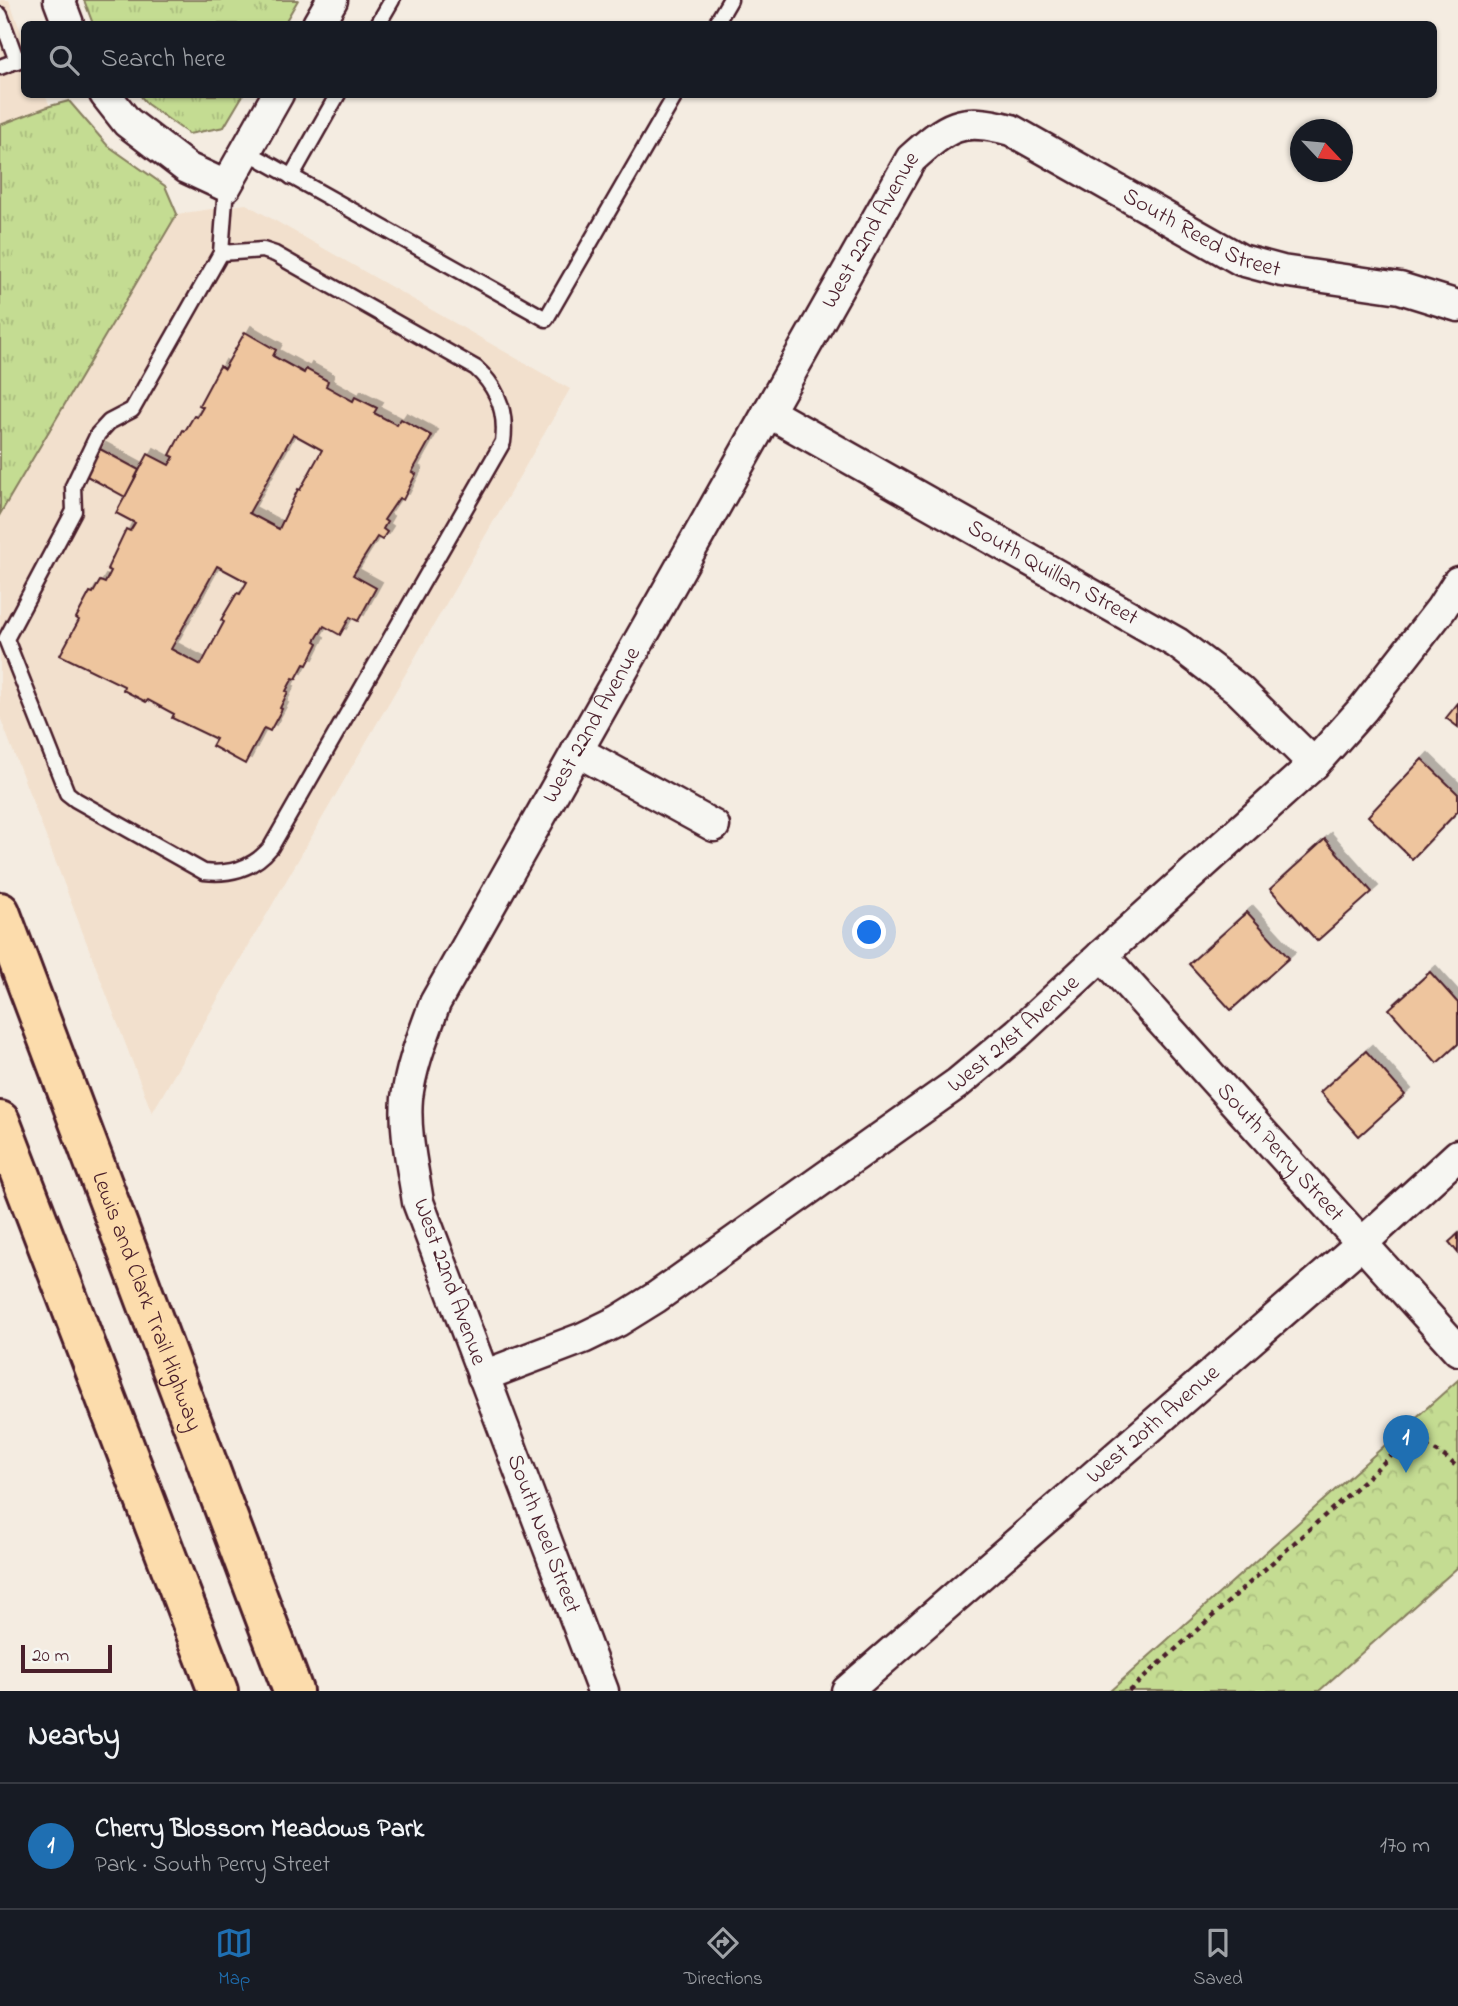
<!DOCTYPE html>
<html lang="en">
<head>
<meta charset="utf-8">
<style>
  :root { --surface:#171b24; --page:#20242c; --text:#f1f3f6; --muted:#9ea1a6; --line:#363941; --accent:#1f6fb2 }
  body { margin:0; font-family:"Indie Flower",sans-serif; background:var(--page); color:var(--text) }
  .compass { position:absolute; left:1290px; top:119px; width:63px; height:63px; border-radius:50%; background:var(--surface); box-shadow:0 2px 5px #0004; rotate:116deg }
  .scale { position:absolute; left:21px; bottom:18px; width:91px; box-sizing:border-box; padding-left:7px; border:4px solid #4a1f2b; border-top:0; font-size:19px; line-height:24px; white-space:nowrap; color:#4a1f2b; -webkit-text-stroke:5px #f6f6f2; paint-order:stroke }
  .you { position:absolute; left:870px; top:933px; width:24px; height:24px; margin:-18px; border:5px solid #fff; border-radius:50%; background:#1a73e8; box-shadow:0 0 0 10px #1a73e833 }
  .badge { display:grid; place-items:center; width:46px; height:46px; border-radius:50%; background:var(--accent); color:#fff; font-size:23px; font-weight:700 }
  .pin { position:absolute; translate:-50% -58px; filter:drop-shadow(0 2px 4px #0008) }
  .pin::after { content:''; position:absolute; top:37px; width:24px; height:21px; background:inherit; clip-path:polygon(0 0,100% 0,50% 100%) }
  .list { margin:0; padding:0; list-style:none }
  h2 { display:flex; justify-content:space-between; align-items:center; height:91px; margin:0; padding:0 28px; font-size:30px }
  h2 small { font-size:23px; font-weight:400; color:var(--muted) }
  .list li { display:grid; grid-template-columns:46px 1fr auto; gap:21px; align-items:center; box-sizing:border-box; height:126px; padding:0 28px; border-top:2px solid var(--line) }
  .list b { display:block; font-size:26px; white-space:nowrap }
  .list p { margin:0; font-size:23px; white-space:nowrap; color:var(--muted) }
  .list em { font-size:23px; font-style:normal; color:var(--muted) }
  .icon { flex:none; width:38px; height:38px; fill:none; stroke:currentColor; stroke-width:2; stroke-linecap:round; stroke-linejoin:round }
  .map { position:relative; flex:none; width:1458px; height:1691px; overflow:hidden }
  .search { position:absolute; background:var(--surface); box-shadow:0 2px 5px #0004; left:21px; right:21px; top:21px; height:77px; display:flex; align-items:center; gap:18px; box-sizing:border-box; padding:0 24px; border-radius:10px; color:var(--muted); font-size:26px }
  .sheet { height:217px; background:var(--surface) }
  nav { display:flex; justify-content:space-around; align-items:center; box-sizing:border-box; height:98px; border-top:2px solid var(--line); background:var(--surface); font-size:19px; color:var(--muted) }
  nav a { display:grid; justify-items:center; gap:4px }
  nav .on { color:var(--accent) }
  .map>svg:first-child { display:block }
  .built { fill:#f2e0cd }
  .grass { fill:url(#grass-tufts); stroke:#877e5e; stroke-width:2 }
  .forest { fill:url(#forest-crowns); stroke:#877e5e; stroke-width:2 }
  .building { fill:#eec59e; stroke:#4a1f2b; stroke-width:2; fill-rule:evenodd; filter:url(#shadow) }
  .lines { fill:none; stroke-linecap:round; stroke-linejoin:round }
  .service-casing { stroke:#4a1f2b; stroke-width:19 }
  .minor-casing { stroke:#4a1f2b; stroke-width:35 }
  .trunk-casing { stroke:#4a1f2b; stroke-width:44 }
  .path { stroke:#4a1f2b; stroke-width:4.5; stroke-dasharray:5 5; stroke-linecap:butt }
  .service { stroke:#f6f6f2; stroke-width:14 }
  .minor { stroke:#f6f6f2; stroke-width:30 }
  .trunk { stroke:#fcdcac; stroke-width:38 }
  .labels { text-anchor:middle; dominant-baseline:central; stroke-width:6; stroke-linejoin:round; paint-order:stroke }
  .street-label { font-size:23px; fill:#4a1f2b; stroke:#f6f6f2 }
</style>
</head>
<body>
<div class="map">
<svg width="1458" height="1691" viewBox="0 0 1458 1691">
  <defs>
    <pattern id="grass-tufts" width="24" height="20" patternUnits="userSpaceOnUse" patternTransform="scale(1.75)"><rect width="24" height="20" fill="#c4dc92"/><path d="M3 7l-1-3M5 7V3M7 7l1-3M15 17l-1-3M17 17v-4M19 17l1-3" fill="none" stroke="#aabc7e"/></pattern>
    <pattern id="forest-crowns" width="20" height="18" patternUnits="userSpaceOnUse" patternTransform="scale(1.75)"><rect width="20" height="18" fill="#c4dc92"/><path d="M2 6a3 3 0 1 1 6 0M12 15a3 3 0 1 1 6 0" fill="none" stroke="#aabc7e"/></pattern>
    <filter id="shadow"><feDropShadow dx="6" dy="-6" stdDeviation="0" flood-color="#0004"/></filter>
  </defs>
  <rect width="100%" height="100%" fill="#f4ece1"/>
  <filter id="ink" filterUnits="userSpaceOnUse"><feTurbulence type="fractalNoise" baseFrequency=".0143" numOctaves="2"/><feDisplacementMap in="SourceGraphic" scale="14" xChannelSelector="R" yChannelSelector="G"/><feConvolveMatrix kernelMatrix="1 2 1 2 8 2 1 2 1" color-interpolation-filters="sRGB"/></filter>
  <g filter="url(#ink)">
    <!-- built -->
    <g class="built">
      <polygon points="0,0 9,0 24,40 24,94 45,95 50,106 0,125"/>
      <polygon points="246,204 570,389 152,1113 0,717 0,514 177,214"/>
    </g>
    <!-- grass -->
    <g class="grass">
      <polygon points="84,0 298,0 284,24 93,24"/>
      <polygon points="140,95 243,95 224,127 189,134 147,104"/>
      <polygon points="69,101 107,145 165,186 177,214 0,514 0,125 50,106"/>
    </g>
    <!-- forest -->
    <polygon class="forest" points="1458,1380 1458,1567 1319,1691 1110,1691"/>
    <!-- building -->
    <g class="building">
      <path d="M245,332l31,18 -3,6 31,17 2,-4 22,12 -2,5 27,15 2,-4 22,11 -3,5 23,12 4,-6 31,17 -20,36 4,2 -13,26 -4,-2 -15,22 3,2 -4,7 4,3 -5,8 -5,-3 -24,38 23,13 -18,33 -8,-4 -10,18 -16,-9 -9,15 3,2 -11,22 -3,-1 -8,15 -3,-1 -7,13 2,1 -8,16 2,1 -12,22 -6,-3 -19,36 -33,-18 4,-7 -44,-21 2,-4 -26,-14 -2,2 -23,-12 1,-4 -64,-31 19,-35 -3,-2 14,-26 3,1 7,-12 5,2 6,-12 -4,-2 19,-40 4,2 5,-8 -19,-10 32,-59 21,11 5,-8 -4,-2 13,-25 2,1 9,-15 3,1 6,-10 -4,-2 21,-39 4,3zM293,434l29,16 -22,40 -2,-1 -19,40 -30,-16zM217,566l30,16 -7,12 -3,-1 -16,27 3,2 -23,43 -30,-16z"/>
      <polygon points="100,449 139,470 125,497 85,475"/>
      <polygon points="1458,703 1458,727 1446,718"/>
      <polygon points="1422,759 1458,794 1458,811 1412,859 1368,816"/>
      <polygon points="1325,839 1372,892 1317,941 1270,889"/>
      <polygon points="1247,912 1289,958 1231,1010 1189,964"/>
      <polygon points="1430,972 1458,1003 1458,1044 1437,1063 1389,1009"/>
      <polygon points="1366,1051 1405,1095 1359,1136 1320,1092"/>
      <polygon points="1458,1234 1458,1253 1449,1242"/>
    </g>
    <g class="lines">
      <!-- service casing -->
      <g class="service-casing">
        <g id="service">
          <polyline points="0,15 17,61"/>
          <polyline points="378,24 392,0"/>
          <polyline points="716,24 730,0"/>
          <polyline points="0,67 24,58"/>
          <polyline points="246,151 546,319 676,94"/>
          <polyline points="291,177 338,94"/>
          <path d="M221,253l42,-3 12,4 201,114c22,20 31,44 27,74l-232,405c-17,21 -40,28 -67,25l-128,-72 -9,-7 -61,-154 68,-128 -1,-25 25,-52 11,-12 23,-12 89,-157 5,-67"/>
        </g>
      </g>
      <!-- minor casing -->
      <g class="minor-casing">
        <g id="minor">
          <polyline points="59,0 68,24"/>
          <polyline points="318,24 332,0"/>
          <polyline points="105,94 127,122 187,168 226,186 278,94"/>
          <path id="s1" d="M768,412l409,231 62,47 75,74"/>
          <polyline points="577,751 714,826"/>
          <path id="s2" d="M1102,955l356,395"/>
          <path id="s3" d="M483,1376l100,-38 35,-17 37,-23 303,-215 60,-50 84,-78 212,-191 49,-55 78,-100 17,-27"/>
          <path id="s4" d="M603,1691l-185,-489c-5,-33 -14,-70 -11,-104 4,-33 17,-64 28,-95l476,-844c37,-33 49,-43 100,-29l230,130 41,11 118,17 58,18"/>
          <path id="s5" d="M847,1691l515,-448 96,-88"/>
        </g>
      </g>
      <!-- trunk casing -->
      <g class="trunk-casing">
        <g id="trunk">
          <path id="s6" d="M0,912l293,779"/>
          <polyline points="0,1121 218,1691"/>
        </g>
      </g>
      <!-- path -->
      <path class="path" d="M1129,1691l271,-243c24,-9 41,4 58,20"/>
      <!-- service -->
      <use href="#service" class="service"/>
      <!-- minor -->
      <use href="#minor" class="minor"/>
      <!-- trunk -->
      <use href="#trunk" class="trunk"/>
    </g>
  </g>
  <g class="labels">
    <!-- street labels -->
    <g class="street-label">
      <text stroke="none"><textPath href="#s4" startOffset="2025">South Reed Street</textPath></text>
      <text stroke="none"><textPath href="#s4" startOffset="1614">West 22nd Avenue</textPath></text>
      <text stroke="none"><textPath href="#s1" startOffset="327">South Quillan Street</textPath></text>
      <text stroke="none"><textPath href="#s4" startOffset="1046">West 22nd Avenue</textPath></text>
      <text stroke="none"><textPath href="#s3" startOffset="635">West 21st Avenue</textPath></text>
      <text stroke="none"><textPath href="#s2" startOffset="266">South Perry Street</textPath></text>
      <text transform="translate(449 1282) rotate(70)">West 22nd Avenue</text>
      <text stroke="none"><textPath href="#s6" startOffset="416">Lewis and Clark Trail Highway</textPath></text>
      <text stroke="none"><textPath href="#s5" startOffset="406">West 20th Avenue</textPath></text>
      <text transform="translate(543 1534) rotate(69)">South Neel Street</text>
    </g>
  </g>
</svg>
<svg class="compass" viewBox="-18 -18 36 36"><path d="M0-13l5 13h-10z" fill="#e53935"/><path d="M0 13l5-13h-10z" fill="#9ea1a6"/></svg>
<div class="scale">20 m</div>
<div class="you"></div>
<div class="pin badge" style="left:1406px;top:1473px">1</div>
<div class="search"><svg class="icon" aria-label="search" viewBox="0 0 24 24"><circle cx="10" cy="10" r="6"/><path d="M15 15l6 6"/></svg>Search here</div>
</div>
<section class="sheet">
<h2>Nearby<small></small></h2>
<ul class="list">
<li><span class="badge">1</span><div><b>Cherry Blossom Meadows Park</b><p>Park · South Perry Street</p></div><em>170 m</em></li>
</ul>
</section>
<nav>
<a class="on"><svg class="icon" aria-label="map" viewBox="0 0 24 24"><path d="M3 6l6-2 6 2 6-2v14l-6 2-6-2-6 2zM9 4v14M15 6v14"/></svg>Map</a>
<a><svg class="icon" aria-label="directions" viewBox="0 0 24 24"><path d="M12 3l9 9-9 9-9-9zM9 14v-3h6M13 9l2 2-2 2"/></svg>Directions</a>
<a><svg class="icon" aria-label="saved" viewBox="0 0 24 24"><path d="M7 4h10v16l-5-4-5 4z"/></svg>Saved</a>
</nav>
</body>
</html>
